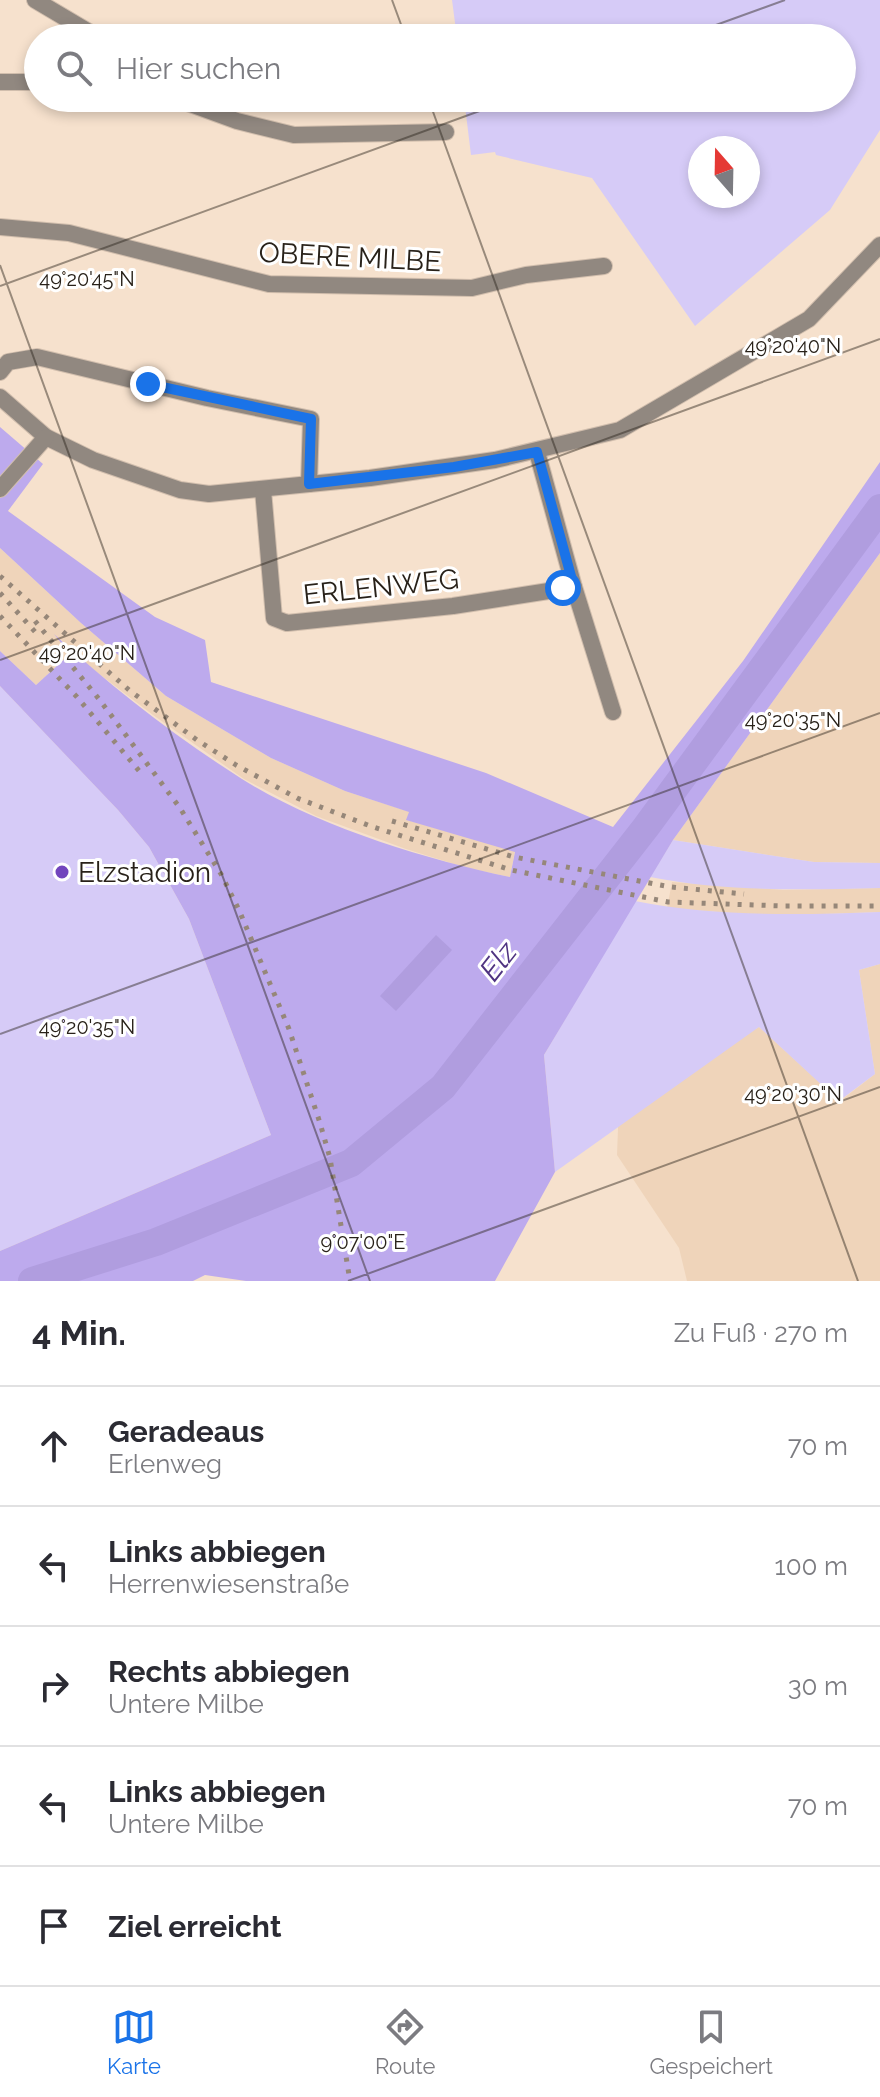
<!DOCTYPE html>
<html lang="de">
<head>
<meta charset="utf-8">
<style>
  :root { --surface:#fff; --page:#f2f2f3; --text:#2b2b33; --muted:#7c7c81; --line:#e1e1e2; --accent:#1a73e8 }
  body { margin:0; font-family:Raleway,sans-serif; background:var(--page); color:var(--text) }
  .compass { position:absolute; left:688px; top:136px; width:72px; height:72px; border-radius:50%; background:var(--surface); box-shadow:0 4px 12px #0003; rotate:340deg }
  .stop { position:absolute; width:24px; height:24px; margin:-18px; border:6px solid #1a73e8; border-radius:50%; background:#fff }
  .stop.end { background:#1a73e8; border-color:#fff; box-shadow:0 2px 8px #0008 }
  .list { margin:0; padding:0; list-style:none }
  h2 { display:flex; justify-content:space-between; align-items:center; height:104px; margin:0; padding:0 32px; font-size:34px }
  h2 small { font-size:26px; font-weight:400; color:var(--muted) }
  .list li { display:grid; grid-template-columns:52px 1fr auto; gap:24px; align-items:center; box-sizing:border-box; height:120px; padding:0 32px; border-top:2px solid var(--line) }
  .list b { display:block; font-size:30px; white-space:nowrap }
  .list p { margin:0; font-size:26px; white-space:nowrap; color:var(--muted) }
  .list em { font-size:26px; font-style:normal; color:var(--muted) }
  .icon { flex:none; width:44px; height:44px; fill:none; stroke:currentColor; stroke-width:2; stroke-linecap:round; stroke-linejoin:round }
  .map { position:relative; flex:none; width:880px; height:1281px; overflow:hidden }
  .search { position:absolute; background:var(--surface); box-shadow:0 4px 12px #0003; left:24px; right:24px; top:24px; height:88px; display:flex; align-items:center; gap:20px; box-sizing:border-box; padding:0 28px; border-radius:44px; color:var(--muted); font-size:30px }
  .sheet { height:704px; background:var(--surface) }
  nav { display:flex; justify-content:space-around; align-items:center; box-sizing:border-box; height:112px; border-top:2px solid var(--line); background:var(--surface); font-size:22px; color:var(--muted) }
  nav a { display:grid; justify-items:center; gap:4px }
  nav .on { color:var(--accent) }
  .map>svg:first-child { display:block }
  .built { fill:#efd4ba }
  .green { fill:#d6cbf7; fill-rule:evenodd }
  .forest { fill:#bdaaed }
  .water { fill:#b09ddf }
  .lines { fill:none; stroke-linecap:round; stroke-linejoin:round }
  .river { stroke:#b09ddf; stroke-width:28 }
  .minor-casing { stroke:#d1bead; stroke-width:18 }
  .minor { stroke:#918880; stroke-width:16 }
  .rail { stroke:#968779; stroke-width:5; stroke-dasharray:4 8; stroke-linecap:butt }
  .route { stroke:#1a73e8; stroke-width:10 }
  .ticks { fill:none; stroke:#282119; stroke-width:2; stroke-opacity:0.45 }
  .poi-dot { fill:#7245bd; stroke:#fff; stroke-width:3 }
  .labels { text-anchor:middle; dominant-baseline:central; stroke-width:6; stroke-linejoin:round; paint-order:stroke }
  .street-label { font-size:28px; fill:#282119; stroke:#fff }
  .poi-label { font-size:28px; fill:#282119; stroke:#fff; text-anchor:start }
  .water-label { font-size:30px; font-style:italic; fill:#4f3381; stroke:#fff }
  .ticks-label { font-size:20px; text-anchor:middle; fill:#282119; stroke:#fff; stroke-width:6; stroke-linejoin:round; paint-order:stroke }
</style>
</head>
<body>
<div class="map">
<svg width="880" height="1281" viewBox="0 0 880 1281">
  <rect width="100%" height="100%" fill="#f6e1cd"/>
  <!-- built -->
  <g class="built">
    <polygon points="0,548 81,623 166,696 271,758 345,791 410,812 407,820 515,851 510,877 467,868 406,849 316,816 244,779 153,715 86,664 60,639 70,654 36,685 0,651"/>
    <polygon points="880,553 880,863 814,862 673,840"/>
    <polygon points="672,882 784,890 880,888 880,912 768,916 667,908"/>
    <polygon points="880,964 880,1281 687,1281 679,1248 617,1155 619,1102 759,1027 840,1101 875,1074 859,970"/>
  </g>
  <!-- green -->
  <g class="green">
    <path d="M452,0h428v130l-50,80 -135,116 -103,-148 -96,-23 -1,-3 -24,3 -7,-57h378v-60h-385zM700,148h48v48h-48z"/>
    <polygon points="0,686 118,810 149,847 189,919 271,1135 0,1251"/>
    <path d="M673,840l141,22 66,1v25c-76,2 -155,4 -230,-11z"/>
    <path d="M635,901c81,16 163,14 245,11v52l-21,6 16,104 -36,27 -80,-74 -204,145 -11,-117z"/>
  </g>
  <!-- forest -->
  <path class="forest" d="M0,427l43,37 -35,47 147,106 50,23 6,42 275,91 127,54 130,-166 137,-199v91l-207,287 -129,215 11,117 -60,109h-249l-41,-6 -12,6h-193v-30l271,-116 -82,-216 -40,-72 -31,-37 -118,-124v-35l36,34 34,-31 -16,-20c57,53 122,103 188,145 75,47 182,80 268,98l5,-25 -109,-32 3,-8 -64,-21 -74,-33 -105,-62 -85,-73 -81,-75z"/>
  <!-- water -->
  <polygon class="water" points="436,935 452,950 396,1011 380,996"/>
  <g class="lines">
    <!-- river -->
    <polyline class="river" points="32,1281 156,1242 351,1163 443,1087 646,827 880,508"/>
    <!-- minor casing -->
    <g class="minor-casing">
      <g id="minor">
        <polyline points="35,0 99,38"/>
        <polyline points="0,82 38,82"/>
        <polyline points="174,98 237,121 294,135 446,132"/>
        <polyline points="0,227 69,233 269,284 472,288 526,275 604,266"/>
        <polyline points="0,372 8,362 37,357 207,398 311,419 309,484"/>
        <polyline points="0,397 46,437 93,460 180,490 209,494 370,478 495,460 620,430 809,319 880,245"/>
        <polyline points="537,452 574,587 613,712"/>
        <polyline points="0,489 46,437"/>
        <polyline points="263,490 274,618 287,623 453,606 574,587"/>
      </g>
    </g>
    <!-- minor -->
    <use href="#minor" class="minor"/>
    <!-- rail -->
    <g class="rail">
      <polyline points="0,576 129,690 197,740 236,765 297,798 373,827 511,870 668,902 784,906 880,906"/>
      <polyline points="0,593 38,635"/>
      <polyline points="0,616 77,697 140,772"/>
      <polyline points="35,621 99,699 180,808 221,874 239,910 289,1029 320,1123 330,1158 350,1281"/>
      <polyline points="392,821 514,857 671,887 744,894"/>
    </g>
  </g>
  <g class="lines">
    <!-- route -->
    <polyline class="route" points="148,384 311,419 309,484 454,467 537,452 574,587 563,588"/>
  </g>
  <!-- ticks -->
  <path class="ticks" d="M392,0l14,38M680,38l105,-38M428,98l430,1183M0,265l370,1016M0,286l515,-188M0,660l880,-321M0,1034l880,-321M348,1281l532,-194"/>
  <!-- markers -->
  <circle class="poi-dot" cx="62" cy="872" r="8"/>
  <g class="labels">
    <!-- street labels -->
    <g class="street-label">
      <text transform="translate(350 257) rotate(3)">OBERE MILBE</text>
      <text transform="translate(381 587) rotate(-6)">ERLENWEG</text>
    </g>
    <!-- poi labels -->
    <g class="poi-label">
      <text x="78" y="872">Elzstadion</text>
    </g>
    <!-- water labels -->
    <g class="water-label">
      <text transform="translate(498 961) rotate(-52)">Elz</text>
    </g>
  </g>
  <g class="ticks-label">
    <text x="87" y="286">49°20'45"N</text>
    <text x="793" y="353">49°20'40"N</text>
    <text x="87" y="660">49°20'40"N</text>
    <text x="793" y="727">49°20'35"N</text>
    <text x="87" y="1034">49°20'35"N</text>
    <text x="793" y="1101">49°20'30"N</text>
    <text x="363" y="1249">9°07'00"E</text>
  </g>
</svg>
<svg class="compass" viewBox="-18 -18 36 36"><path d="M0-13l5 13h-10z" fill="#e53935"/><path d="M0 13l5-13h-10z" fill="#7c7c81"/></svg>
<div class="stop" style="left:563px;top:588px"></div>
<div class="stop end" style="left:148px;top:384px"></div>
<div class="search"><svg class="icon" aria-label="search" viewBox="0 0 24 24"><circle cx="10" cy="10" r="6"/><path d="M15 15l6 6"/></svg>Hier suchen</div>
</div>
<section class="sheet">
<h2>4 Min.<small>Zu Fuß · 270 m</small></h2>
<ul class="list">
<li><svg class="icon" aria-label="ahead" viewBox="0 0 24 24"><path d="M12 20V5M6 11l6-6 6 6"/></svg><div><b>Geradeaus</b><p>Erlenweg</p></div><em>70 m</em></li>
<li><svg class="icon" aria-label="left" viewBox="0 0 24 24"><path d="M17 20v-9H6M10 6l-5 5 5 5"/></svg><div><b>Links abbiegen</b><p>Herrenwiesenstraße</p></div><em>100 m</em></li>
<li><svg class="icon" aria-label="right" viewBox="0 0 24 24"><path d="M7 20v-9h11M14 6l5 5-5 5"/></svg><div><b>Rechts abbiegen</b><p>Untere Milbe</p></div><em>30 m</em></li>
<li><svg class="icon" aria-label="left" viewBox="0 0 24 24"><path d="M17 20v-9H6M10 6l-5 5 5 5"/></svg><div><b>Links abbiegen</b><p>Untere Milbe</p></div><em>70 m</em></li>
<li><svg class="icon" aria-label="arrive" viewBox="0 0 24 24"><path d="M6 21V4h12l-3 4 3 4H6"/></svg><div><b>Ziel erreicht</b></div></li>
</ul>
</section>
<nav>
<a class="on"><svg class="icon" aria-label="map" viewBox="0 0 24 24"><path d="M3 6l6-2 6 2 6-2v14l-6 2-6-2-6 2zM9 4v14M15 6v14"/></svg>Karte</a>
<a><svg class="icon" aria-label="directions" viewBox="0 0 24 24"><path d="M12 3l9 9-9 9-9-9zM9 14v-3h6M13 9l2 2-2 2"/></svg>Route</a>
<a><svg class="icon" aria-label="saved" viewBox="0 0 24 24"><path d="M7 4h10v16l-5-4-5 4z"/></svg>Gespeichert</a>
</nav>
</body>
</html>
